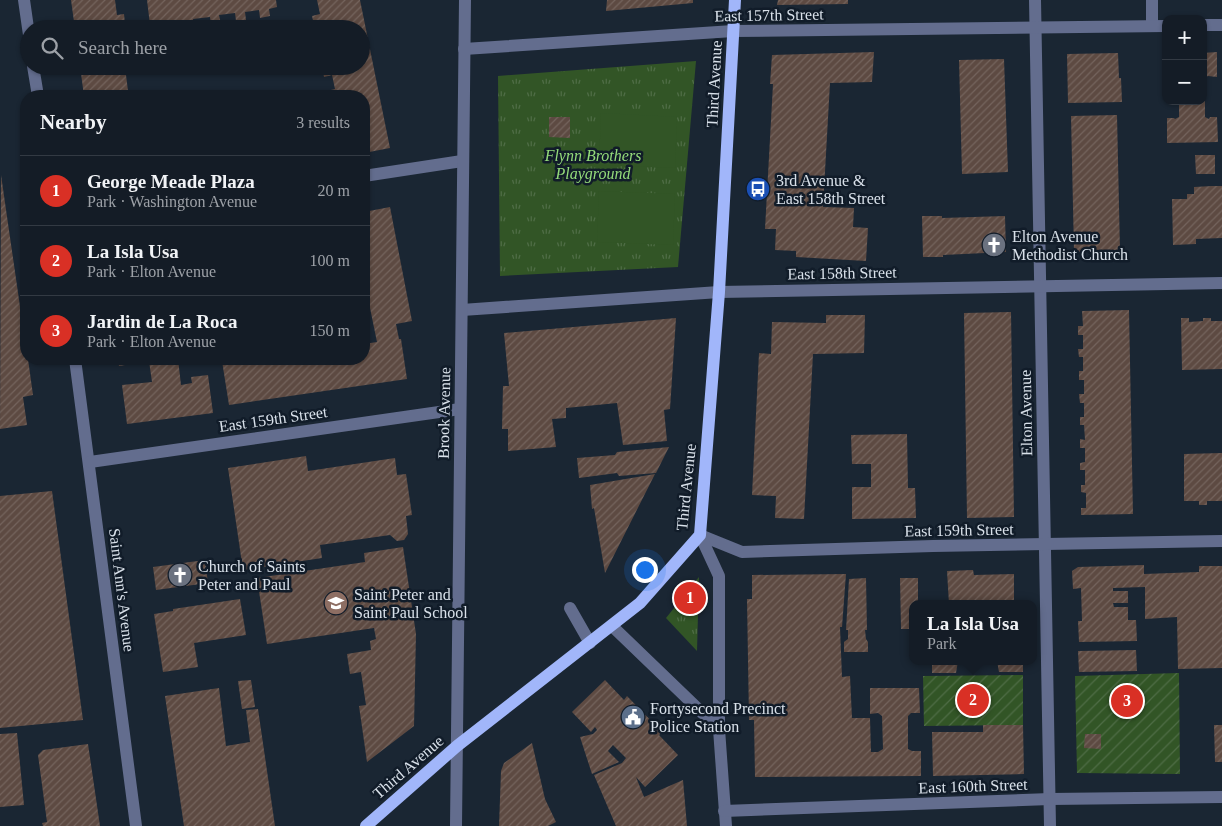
<!DOCTYPE html>
<html lang="en">
<head>
<meta charset="utf-8">
<style>
  :root { --surface:#141c26; --page:#212932; --text:#f1f3f6; --muted:#9da1a7; --line:#333a43; --accent:#d93025 }
  body { margin:0; font-family:Georgia,serif; background:var(--page); color:var(--text) }
  .controls { position:absolute; right:15px; top:15px; display:grid; overflow:hidden; border-radius:10px; box-shadow:0 1px 4px #0004 }
  .controls button { width:45px; height:45px; display:grid; place-items:center; padding:0; border:0; border-bottom:1px solid var(--line); background:var(--surface); color:var(--text); font:25px sans-serif }
  .you { position:absolute; left:644px; top:569px; width:18px; height:18px; margin:-12px; border:4px solid #fff; border-radius:50%; background:#1a73e8; box-shadow:0 0 0 8px #1a73e833 }
  .badge { display:grid; place-items:center; width:32px; height:32px; border-radius:50%; background:var(--accent); color:#fff; font-size:16px; font-weight:700 }
  .pin { position:absolute; translate:-50% -50%; border:2px solid #fff; box-shadow:0 1px 5px #0006 }
  .popup { position:absolute; left:909px; top:600px; width:128px; height:65px; box-sizing:border-box; display:grid; place-content:center; border-radius:10px; background:var(--surface); filter:drop-shadow(0 1px 4px #0005); font-size:16px; white-space:nowrap; color:var(--muted) }
  .popup b { font-size:19px; color:var(--text) }
  .popup::after { content:''; position:absolute; left:50%; top:100%; margin-left:-10px; border:10px solid transparent; border-top-color:var(--surface) }
  .list { margin:0; padding:0; list-style:none }
  h2 { display:flex; justify-content:space-between; align-items:center; height:65px; margin:0; padding:0 20px; font-size:21px }
  h2 small { font-size:16px; font-weight:400; color:var(--muted) }
  .list li { display:grid; grid-template-columns:32px 1fr auto; gap:15px; align-items:center; box-sizing:border-box; height:70px; padding:0 20px; border-top:1px solid var(--line) }
  .list b { display:block; font-size:19px; white-space:nowrap }
  .list p { margin:0; font-size:16px; white-space:nowrap; color:var(--muted) }
  .list em { font-size:16px; font-style:normal; color:var(--muted) }
  .icon { flex:none; width:28px; height:28px; fill:none; stroke:currentColor; stroke-width:2; stroke-linecap:round; stroke-linejoin:round }
  .map { position:relative; flex:none; width:1222px; height:826px; overflow:hidden }
  .search { position:absolute; background:var(--surface); box-shadow:0 1px 4px #0004; left:20px; top:20px; width:350px; height:55px; display:flex; align-items:center; gap:12px; box-sizing:border-box; padding:0 18px; border-radius:28px; color:var(--muted); font-size:19px }
  .panel { position:absolute; background:var(--surface); box-shadow:0 1px 4px #0004; left:20px; top:90px; width:350px; height:275px; border-radius:20px }
  .map>svg:first-child { display:block }
  .grass { fill:url(#grass-tufts) }
  .garden { fill:url(#garden-furrows) }
  .pitch { fill:#325526 }
  .building { fill:url(#building-hatch) }
  .lines { fill:none; stroke-linecap:round; stroke-linejoin:round }
  .minor { stroke:#636d8e; stroke-width:12 }
  .major { stroke:#a1b6fa; stroke-width:12 }
  .labels { text-anchor:middle; dominant-baseline:central; stroke-width:5; stroke-linejoin:round; paint-order:stroke }
  .street-label { font-size:16px; fill:#d9e1ea; stroke:#111c29 }
  .park-label { font-size:16px; font-style:italic; fill:#94db7a; stroke:#111c29 }
  .poi-label { font-size:16px; fill:#d9e1ea; stroke:#111c29; text-anchor:start }
</style>
</head>
<body>
<div class="map">
<svg width="1222" height="826" viewBox="0 0 1222 826">
  <defs>
    <pattern id="grass-tufts" width="24" height="20" patternUnits="userSpaceOnUse" patternTransform="scale(1.25)"><rect width="24" height="20" fill="#325526"/><path d="M3 7l-1-3M5 7V3M7 7l1-3M15 17l-1-3M17 17v-4M19 17l1-3" fill="none" stroke="#4f6d46"/></pattern>
    <pattern id="garden-furrows" width="10" height="10" patternUnits="userSpaceOnUse" patternTransform="scale(1.25)"><rect width="10" height="10" fill="#325526"/><path d="M-1 1l2-2M0 10L10 0M9 11l2-2" fill="none" stroke="#4f6d46"/></pattern>
    <pattern id="building-hatch" width="6" height="6" patternUnits="userSpaceOnUse" patternTransform="scale(1.25)"><rect width="6" height="6" fill="#5d4a42"/><path d="M-1 1l2-2M0 6l6-6M5 7l2-2" fill="none" stroke="#74645d"/></pattern>
  </defs>
  <rect width="100%" height="100%" fill="#1a2633"/>
  <!-- grass -->
  <g class="grass">
    <polygon points="696,61 678,267 500,276 498,76"/>
    <polygon points="699,577 697,651 666,618"/>
  </g>
  <!-- garden -->
  <g class="garden">
    <polygon points="1179,673 1180,774 1077,773 1075,676"/>
    <polygon points="1023,675 1023,725 924,726 923,676"/>
  </g>
  <!-- pitch -->
  <g class="pitch">
    <polygon points="601,113 677,117 675,168 599,165"/>
    <polygon points="599,191 675,194 673,245 597,242"/>
  </g>
  <!-- building -->
  <g class="building">
    <polygon points="71,0 115,0 117,15 124,14 125,24 118,25 119,29 75,29"/>
    <polygon points="147,0 276,0 277,7 269,9 270,16 260,18 259,10 245,12 246,20 236,21 235,13 219,15 221,24 211,25 210,17 193,19 194,27 185,28 183,20 168,22 169,29 159,29 158,24 150,25"/>
    <polygon points="317,0 360,0 390,148 364,153 364,96 328,96 327,91 335,89 332,75 324,77 322,66 361,66 361,29 323,29 322,24 314,25 312,16 320,14"/>
    <polygon points="607,0 693,0 693,3 606,11"/>
    <polygon points="778,0 848,0 848,4 777,5"/>
    <polygon points="874,52 872,82 830,83 823,207 854,208 853,227 868,228 866,261 796,257 796,251 775,250 776,229 765,229 773,84 770,84 772,55"/>
    <polygon points="1217,52 1217,77 1208,76 1203,79 1203,53"/>
    <polygon points="1118,53 1119,78 1121,78 1122,102 1068,103 1067,54"/>
    <polygon points="1004,59 1008,172 962,174 959,60"/>
    <polygon points="80,66 132,66 133,75 126,75 128,91 135,90 136,96 84,96"/>
    <polygon points="1179,101 1205,101 1205,117 1209,119 1210,117 1217,117 1218,142 1167,143 1167,118 1174,118 1175,119 1179,117"/>
    <polygon points="1117,115 1120,251 1074,252 1071,116"/>
    <polygon points="549,117 570,117 570,138 549,137"/>
    <polygon points="1195,155 1215,155 1215,174 1196,174"/>
    <polygon points="1,175 26,348 26,359 28,359 33,395 23,397 27,425 0,429"/>
    <polygon points="1212,186 1222,186 1222,238 1196,239 1196,244 1173,245 1172,199 1187,199 1187,194 1194,194 1194,187"/>
    <polygon points="390,207 412,321 396,324 399,339 401,339 407,379 229,405 222,361 236,359 364,359 364,344 377,342 370,308 366,309 364,300 364,212"/>
    <polygon points="922,216 942,216 942,218 1005,216 1006,252 943,255 943,257 923,257"/>
    <polygon points="1129,310 1133,514 1081,515 1081,508 1086,508 1086,493 1081,492 1081,485 1085,485 1085,470 1080,470 1080,463 1085,462 1085,448 1080,448 1080,439 1085,440 1084,425 1080,425 1080,417 1084,417 1084,403 1080,403 1079,394 1084,394 1084,380 1079,380 1079,371 1083,371 1083,357 1079,357 1078,349 1083,349 1083,335 1078,335 1078,326 1083,326 1082,311"/>
    <polygon points="1011,312 1014,517 967,518 964,313"/>
    <polygon points="826,315 865,315 864,353 813,354 804,519 775,518 776,496 752,495 759,353 771,354 772,322 826,323"/>
    <polygon points="676,318 670,409 664,410 667,441 623,445 617,403 566,408 566,418 552,419 556,447 508,451 508,429 502,429 503,386 509,386 504,333"/>
    <polygon points="1181,318 1189,318 1189,322 1203,321 1203,318 1211,318 1211,321 1222,321 1222,369 1182,370"/>
    <polygon points="118,359 178,359 181,385 192,383 191,377 208,375 213,413 127,424 122,385 152,382 149,361 119,366"/>
    <polygon points="907,434 908,488 915,488 916,518 852,519 852,487 871,487 871,464 852,464 851,435"/>
    <polygon points="669,447 656,473 619,476 617,473 579,478 577,458 615,455 617,452"/>
    <polygon points="1222,453 1222,501 1207,501 1207,505 1199,505 1199,501 1184,501 1184,454"/>
    <polygon points="306,456 308,471 395,458 397,475 406,474 412,515 406,516 408,534 404,540 397,541 390,535 320,545 322,558 243,570 228,468"/>
    <polygon points="655,474 605,573 594,508 592,509 590,485"/>
    <polygon points="52,491 83,720 0,728 0,496"/>
    <polygon points="403,547 416,634 414,726 367,762 359,706 366,705 361,672 350,674 347,654 371,650 370,641 376,639 374,628 267,644 257,578 365,562 364,553"/>
    <polygon points="205,560 208,583 156,590 153,567"/>
    <polygon points="1144,565 1144,574 1199,572 1199,566 1222,566 1222,668 1178,669 1177,617 1145,619 1145,587 1113,588 1113,591 1128,591 1128,603 1113,603 1114,607 1128,607 1128,620 1136,620 1137,641 1079,642 1078,621 1082,621 1081,588 1073,589 1072,571 1078,567"/>
    <polygon points="973,570 974,575 1014,574 1014,604 949,604 947,571"/>
    <polygon points="846,574 842,627 840,627 842,677 850,676 852,718 870,718 871,752 878,752 883,749 882,716 878,713 870,714 870,688 919,688 920,713 911,713 908,716 908,749 912,751 921,751 921,776 755,777 754,720 749,720 747,599 752,599 752,575"/>
    <polygon points="866,578 867,630 865,630 866,639 868,642 868,652 844,652 844,642 848,639 848,630 846,630 849,579"/>
    <polygon points="900,578 918,578 918,604 913,604 913,629 901,629"/>
    <polygon points="240,599 246,635 194,643 198,667 163,672 154,614 173,611 173,609"/>
    <polygon points="1136,650 1137,671 1079,672 1078,651"/>
    <polygon points="932,661 958,661 956,673 932,673"/>
    <polygon points="997,661 1023,661 1023,672 999,672"/>
    <polygon points="251,680 255,707 242,709 238,681"/>
    <polygon points="605,680 624,700 627,696 662,732 659,735 678,755 645,787 636,777 644,797 683,780 687,826 616,826 594,775 622,763 626,758 613,745 608,751 619,762 592,774 580,737 593,734 597,730 595,727 591,732 572,712"/>
    <polygon points="219,688 226,746 250,742 246,710 258,709 275,826 184,826 165,696"/>
    <polygon points="983,725 1023,725 1024,774 933,776 932,732 983,732"/>
    <polygon points="1214,725 1222,725 1222,762 1215,762"/>
    <polygon points="17,733 24,805 0,807 0,734"/>
    <polygon points="1085,734 1101,734 1101,749 1084,748"/>
    <polygon points="532,743 545,799 556,822 548,826 499,826 501,771 504,763"/>
    <polygon points="88,744 100,826 43,826 42,823 47,822 38,755 43,750"/>
  </g>
  <g class="lines">
    <!-- minor -->
    <g class="minor">
      <polyline points="24,0 29,35"/>
      <polyline points="1035,0 1050,826"/>
      <polyline points="1152,0 1152,26"/>
      <polyline points="1203,25 1222,25"/>
      <polyline points="464,49 733,31 1166,26"/>
      <polyline points="33,66 38,96"/>
      <polyline points="364,176 462,161"/>
      <polyline points="462,310 719,292 1222,283"/>
      <polyline points="75,359 136,826"/>
      <polyline points="90,462 460,409"/>
      <polyline points="700,535 742,552 933,546 1222,541"/>
      <polyline points="700,535 719,576 719,729 726,826"/>
      <polyline points="570,608 590,643"/>
      <polyline points="612,626 719,729"/>
      <polyline points="724,811 1050,799 1222,797"/>
      <polyline points="456,826 465,0"/>
    </g>
    <!-- major -->
    <polyline class="major" points="366,826 457,746 640,603 700,535 719,292 735,0"/>
  </g>
  <!-- icons -->
  <defs>
    <g id="bus-disc" transform="scale(1.25)"><circle r="9.5" fill="#1a4fb4" stroke="#111c29"/><path d="M-5-6H5V4H4V6H2V4H-2V6H-4V4H-5ZM-3.5-4V0h7V-4ZM-3.5 1.2v1.5H-2V1.2ZM2 1.2v1.5H3.5V1.2Z" fill="#fff"/></g>
    <g id="church-disc" transform="scale(1.25)"><circle r="9.5" fill="#6b7280" stroke="#111c29"/><path d="M-1.2-6h2.4v3.5h3.3v2.4h-3.3V6h-2.4V-.1h-3.3v-2.4h3.3Z" fill="#fff"/></g>
    <g id="school-disc" transform="scale(1.25)"><circle r="9.5" fill="#8d6e63" stroke="#111c29"/><path d="M0-5L7-2L0 1L-7-2ZM-4 1L0 2.5L4 1V4Q0 6-4 4Z" fill="#fff"/></g>
    <g id="civic-disc" transform="scale(1.25)"><circle r="9.5" fill="#5c6f8a" stroke="#111c29"/><path d="M-.6-6.5H3V-4.5H.6V-3L4-1V1h2V6H-6V1h2V-1L-.6-3ZM-1.2 2.5V6h2.4V2.5Z" fill="#fff"/></g>
  </defs>
  <g fill-rule="evenodd">
    <use href="#bus-disc" x="758" y="189"/>
    <use href="#church-disc" x="994" y="245"/>
    <use href="#church-disc" x="180" y="575"/>
    <use href="#school-disc" x="336" y="603"/>
    <use href="#civic-disc" x="633" y="717"/>
  </g>
  <g class="labels">
    <!-- street labels -->
    <g class="street-label">
      <text transform="translate(769 15) rotate(-1)">East 157th Street</text>
      <text transform="translate(714 84) rotate(-87)">Third Avenue</text>
      <text transform="translate(842 273) rotate(-1)">East 158th Street</text>
      <text transform="translate(444 413) rotate(-89)">Brook Avenue</text>
      <text transform="translate(1026 413) rotate(-91)">Elton Avenue</text>
      <text transform="translate(273 419) rotate(-8)">East 159th Street</text>
      <text transform="translate(686 487) rotate(-84)">Third Avenue</text>
      <text transform="translate(959 530) rotate(-1)">East 159th Street</text>
      <text transform="translate(122 590) rotate(83)">Saint Ann's Avenue</text>
      <text transform="translate(408 767) rotate(-41)">Third Avenue</text>
      <text transform="translate(973 786) rotate(-2)">East 160th Street</text>
    </g>
    <!-- park labels -->
    <g class="park-label">
      <text x="593" y="155">Flynn Brothers<tspan x="593" dy="18">Playground</tspan></text>
    </g>
    <!-- poi labels -->
    <g class="poi-label">
      <text x="776" y="180">3rd Avenue &amp;<tspan x="776" dy="18">East 158th Street</tspan></text>
      <text x="1012" y="236">Elton Avenue<tspan x="1012" dy="18">Methodist Church</tspan></text>
      <text x="198" y="566">Church of Saints<tspan x="198" dy="18">Peter and Paul</tspan></text>
      <text x="354" y="594">Saint Peter and<tspan x="354" dy="18">Saint Paul School</tspan></text>
      <text x="650" y="708">Fortysecond Precinct<tspan x="650" dy="18">Police Station</tspan></text>
    </g>
  </g>
</svg>
<div class="controls">
<button>+</button>
<button>−</button>
</div>
<div class="you"></div>
<div class="pin badge" style="left:690px;top:598px">1</div>
<div class="pin badge" style="left:973px;top:700px">2</div>
<div class="popup"><b>La Isla Usa</b>Park</div>
<div class="pin badge" style="left:1127px;top:701px">3</div>
<div class="search"><svg class="icon" aria-label="search" viewBox="0 0 24 24"><circle cx="10" cy="10" r="6"/><path d="M15 15l6 6"/></svg>Search here</div>
<section class="panel">
<h2>Nearby<small>3 results</small></h2>
<ul class="list">
<li><span class="badge">1</span><div><b>George Meade Plaza</b><p>Park · Washington Avenue</p></div><em>20 m</em></li>
<li><span class="badge">2</span><div><b>La Isla Usa</b><p>Park · Elton Avenue</p></div><em>100 m</em></li>
<li><span class="badge">3</span><div><b>Jardin de La Roca</b><p>Park · Elton Avenue</p></div><em>150 m</em></li>
</ul>
</section>
</div>
</body>
</html>
